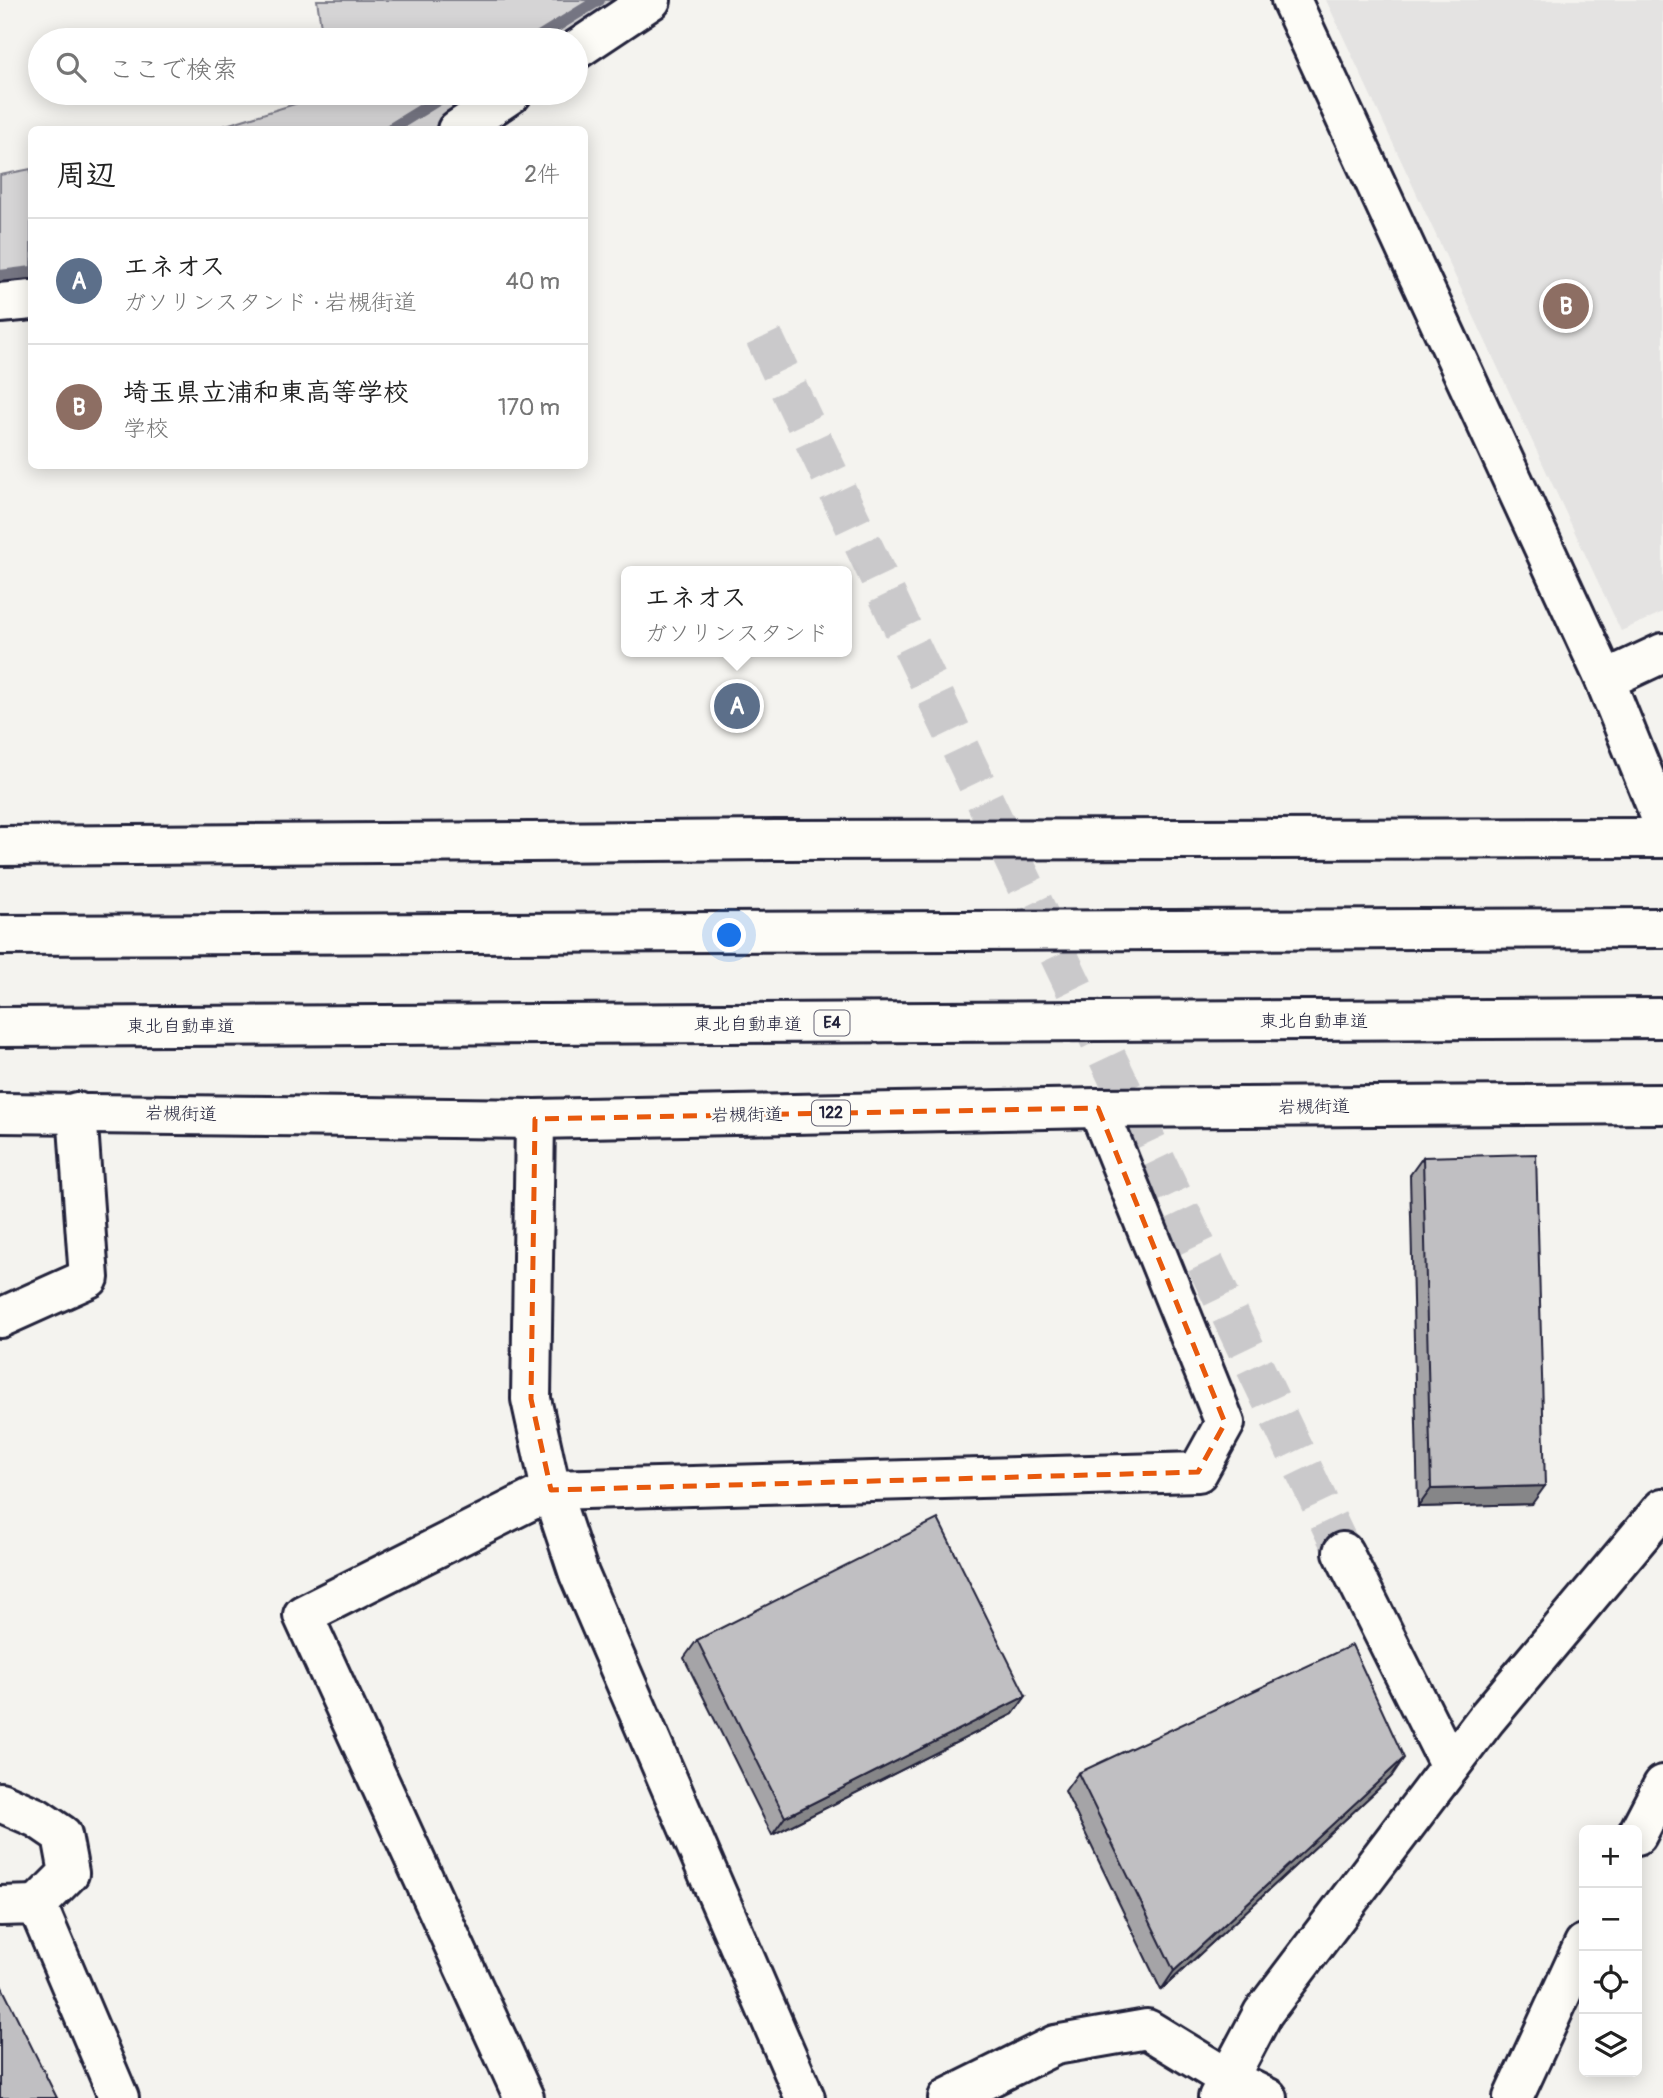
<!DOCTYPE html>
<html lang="ja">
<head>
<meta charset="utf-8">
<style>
  :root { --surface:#fff; --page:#f2f2f2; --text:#222; --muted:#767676; --line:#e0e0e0; --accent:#d1495b }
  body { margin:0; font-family:Pangolin,"Klee One",sans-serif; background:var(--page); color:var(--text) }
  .controls { position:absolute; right:21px; bottom:21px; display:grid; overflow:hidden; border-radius:10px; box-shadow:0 4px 18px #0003 }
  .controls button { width:63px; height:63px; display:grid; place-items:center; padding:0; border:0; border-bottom:2px solid var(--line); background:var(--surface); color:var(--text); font:35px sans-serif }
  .you { position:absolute; left:730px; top:936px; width:24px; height:24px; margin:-18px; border:5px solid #fff; border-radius:50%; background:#1a73e8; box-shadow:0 0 0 10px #1a73e833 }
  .badge { display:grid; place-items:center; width:46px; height:46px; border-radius:50%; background:var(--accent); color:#fff; font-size:23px; font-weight:700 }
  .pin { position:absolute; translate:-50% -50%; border:4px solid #fff; box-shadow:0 2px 7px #0006 }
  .popup { position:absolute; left:621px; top:566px; width:231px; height:91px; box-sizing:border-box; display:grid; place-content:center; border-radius:10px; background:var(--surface); filter:drop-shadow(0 2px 5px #0005); font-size:23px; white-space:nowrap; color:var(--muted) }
  .popup b { font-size:26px; color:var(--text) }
  .popup::after { content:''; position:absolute; left:50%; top:100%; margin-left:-14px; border:14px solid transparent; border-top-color:var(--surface) }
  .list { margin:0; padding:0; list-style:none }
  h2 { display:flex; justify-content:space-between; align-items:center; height:91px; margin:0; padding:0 28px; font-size:30px }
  h2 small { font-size:23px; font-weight:400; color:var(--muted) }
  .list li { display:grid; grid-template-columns:46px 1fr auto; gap:21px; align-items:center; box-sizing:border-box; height:126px; padding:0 28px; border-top:2px solid var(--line) }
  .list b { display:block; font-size:26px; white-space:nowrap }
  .list p { margin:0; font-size:23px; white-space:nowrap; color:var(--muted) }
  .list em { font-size:23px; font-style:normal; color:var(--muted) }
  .icon { flex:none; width:38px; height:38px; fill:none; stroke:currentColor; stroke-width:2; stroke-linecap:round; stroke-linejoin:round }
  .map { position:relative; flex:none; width:1663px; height:2098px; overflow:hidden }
  .search { position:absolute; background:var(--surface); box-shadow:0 4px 18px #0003; left:28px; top:28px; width:560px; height:77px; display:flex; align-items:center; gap:18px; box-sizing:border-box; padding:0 24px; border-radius:38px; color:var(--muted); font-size:26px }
  .panel { position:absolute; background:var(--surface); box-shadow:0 4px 18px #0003; left:28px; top:126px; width:560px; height:343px; border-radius:10px }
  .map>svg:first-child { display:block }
  .built { fill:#e4e3e2 }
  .green { fill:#d5d4d5; stroke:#7c7b88; stroke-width:2 }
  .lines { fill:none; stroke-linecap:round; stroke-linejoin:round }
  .stream { stroke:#757582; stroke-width:12 }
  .street-tunnel { stroke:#cac9cb; stroke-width:38; stroke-dasharray:38 19; stroke-linecap:butt }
  .street-casing { stroke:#22223b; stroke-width:44 }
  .secondary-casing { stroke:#22223b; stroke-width:44 }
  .highway-casing { stroke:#22223b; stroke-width:44 }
  .street { stroke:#fdfcf7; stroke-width:38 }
  .secondary { stroke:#fdfcf7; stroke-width:38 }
  .highway { stroke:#fdfcf7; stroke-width:38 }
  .wall { fill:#a5a4a7; stroke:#22223b; stroke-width:2 }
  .shaded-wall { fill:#868688; stroke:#22223b; stroke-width:2 }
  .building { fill:#c0bfc2; stroke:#22223b; stroke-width:2 }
  .marked { fill:none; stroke:#e8590c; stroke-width:5; stroke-dasharray:14 9; stroke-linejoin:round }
  .labels { text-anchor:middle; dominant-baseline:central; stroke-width:5; stroke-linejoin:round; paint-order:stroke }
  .shield { fill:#fdfcf7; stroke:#646373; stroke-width:2 }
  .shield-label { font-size:16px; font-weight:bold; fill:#22223b }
  .street-label { font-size:18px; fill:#22223b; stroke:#fdfcf7 }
</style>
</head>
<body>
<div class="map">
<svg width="1663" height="2098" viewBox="0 0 1663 2098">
  <rect width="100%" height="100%" fill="#f4f3ef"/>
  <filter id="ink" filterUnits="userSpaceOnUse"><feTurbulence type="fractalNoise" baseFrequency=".0143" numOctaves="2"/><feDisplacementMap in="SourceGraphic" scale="14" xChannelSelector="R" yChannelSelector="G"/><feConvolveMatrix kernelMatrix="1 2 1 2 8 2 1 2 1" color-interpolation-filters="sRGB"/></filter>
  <g filter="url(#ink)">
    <!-- built -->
    <polygon class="built" points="1326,0 1663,0 1663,612 1621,631"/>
    <!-- green -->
    <g class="green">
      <polygon points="317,0 661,0 576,40 323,40"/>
      <polygon points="324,93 538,93 484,129 210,130 324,95"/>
      <polygon points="31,169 31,298 0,304 0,175"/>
    </g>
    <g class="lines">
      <!-- stream -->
      <g class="stream">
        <polyline points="534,40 599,0"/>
        <polyline points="389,130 449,93"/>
        <polyline points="0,276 32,272"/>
      </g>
      <!-- street-tunnel -->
      <polyline class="street-tunnel" points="764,337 1343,1552"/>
      <!-- street casing -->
      <g class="street-casing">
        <g id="street">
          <polyline points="1291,0 1605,680 1663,823"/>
          <polyline points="576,50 651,0"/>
          <polyline points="457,130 512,93"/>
          <polyline points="0,303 32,300"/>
          <polyline points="1605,680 1663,653"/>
          <polyline points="0,1318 89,1278 77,1112"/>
          <polyline points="1343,1552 1450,1766"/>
          <polyline points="0,1802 37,1818 62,1835 69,1873 37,1905"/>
          <polyline points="524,2098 303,1615 551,1490 1198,1472 1225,1423 1098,1108"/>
          <polyline points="1218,2098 1263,2013 1486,1719 1663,1508"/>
        </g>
      </g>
      <!-- secondary casing -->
      <g class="secondary-casing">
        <g id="secondary">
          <polyline points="535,1119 531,1399 551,1490 579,1574 805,2098"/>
          <polyline points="1637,1835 1663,1785"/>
          <polyline points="0,1906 37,1905 119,2098"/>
          <polyline points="948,2098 1055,2045 1147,2029 1227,2078 1268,2098"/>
          <polyline points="1513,2098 1584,1944"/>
        </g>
      </g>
      <!-- highway casing -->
      <g class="highway-casing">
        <g id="highway">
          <polyline points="0,846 776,840 1663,838"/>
          <polyline points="0,935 1663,928"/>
          <polyline points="0,1027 1663,1018"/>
          <polyline points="0,1113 535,1119 1098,1108 1663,1104"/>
        </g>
      </g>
      <!-- street -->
      <use href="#street" class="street"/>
      <!-- secondary -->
      <use href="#secondary" class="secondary"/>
      <!-- highway -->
      <use href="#highway" class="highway"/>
    </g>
    <!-- wall -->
    <g class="wall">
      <polygon points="1423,1157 1532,1504 1418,1507 1410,1175"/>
      <polygon points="697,1640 1026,1696 1013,1714 772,1835 684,1658"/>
      <polygon points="1078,1773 1391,1777 1161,1990 1065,1791"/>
    </g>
    <!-- shaded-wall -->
    <g class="shaded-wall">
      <polygon points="1545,1486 1532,1504 1418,1507 1431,1489"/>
      <polygon points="1026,1696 1013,1714 772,1835 785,1817"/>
      <polygon points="1404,1758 1391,1777 1161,1990 1174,1971"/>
    </g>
    <!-- building -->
    <g class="building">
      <polygon points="1536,1154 1545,1486 1431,1489 1423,1157"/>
      <polygon points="938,1519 1026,1696 785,1817 697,1640"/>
      <polygon points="1352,1645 1404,1758 1174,1971 1078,1773"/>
      <polygon points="0,1985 1,1985 57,2098 0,2098"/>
    </g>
  </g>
  <!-- marked area -->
  <path class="marked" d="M1098,1108l127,315 -27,49 -647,18 -20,-91 4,-280z"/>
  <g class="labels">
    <!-- shield labels -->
    <g class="shield">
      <rect x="814.5" y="1010.5" width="35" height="25" rx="5"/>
      <rect x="812" y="1100.5" width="38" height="25" rx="5"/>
    </g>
    <g class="shield-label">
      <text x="832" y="1023">E4</text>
      <text x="831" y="1113">122</text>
    </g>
    <!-- street labels -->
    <g class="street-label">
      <text x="1314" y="1021">東北自動車道</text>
      <text x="748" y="1024">東北自動車道</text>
      <text x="181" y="1026">東北自動車道</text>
      <text transform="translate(1314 1107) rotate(-1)">岩槻街道</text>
      <text transform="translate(181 1114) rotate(1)">岩槻街道</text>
      <text transform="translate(747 1115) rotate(-1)">岩槻街道</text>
    </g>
  </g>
</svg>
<div class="controls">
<button>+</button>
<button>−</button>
<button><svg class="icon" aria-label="locate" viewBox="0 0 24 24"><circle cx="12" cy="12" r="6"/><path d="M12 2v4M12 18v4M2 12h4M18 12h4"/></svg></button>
<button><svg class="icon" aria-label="layers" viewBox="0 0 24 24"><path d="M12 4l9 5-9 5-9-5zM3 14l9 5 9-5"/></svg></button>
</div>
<div class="you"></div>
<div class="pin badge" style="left:737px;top:706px;background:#5c6f8a">A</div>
<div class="popup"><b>エネオス</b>ガソリンスタンド</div>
<div class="pin badge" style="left:1566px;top:306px;background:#8d6e63">B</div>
<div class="search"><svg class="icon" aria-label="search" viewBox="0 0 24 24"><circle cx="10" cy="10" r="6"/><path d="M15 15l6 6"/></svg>ここで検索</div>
<section class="panel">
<h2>周辺<small>2件</small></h2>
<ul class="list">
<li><span class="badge" style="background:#5c6f8a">A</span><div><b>エネオス</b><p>ガソリンスタンド · 岩槻街道</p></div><em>40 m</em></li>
<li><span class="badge" style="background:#8d6e63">B</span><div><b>埼玉県立浦和東高等学校</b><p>学校</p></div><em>170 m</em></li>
</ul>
</section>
</div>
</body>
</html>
